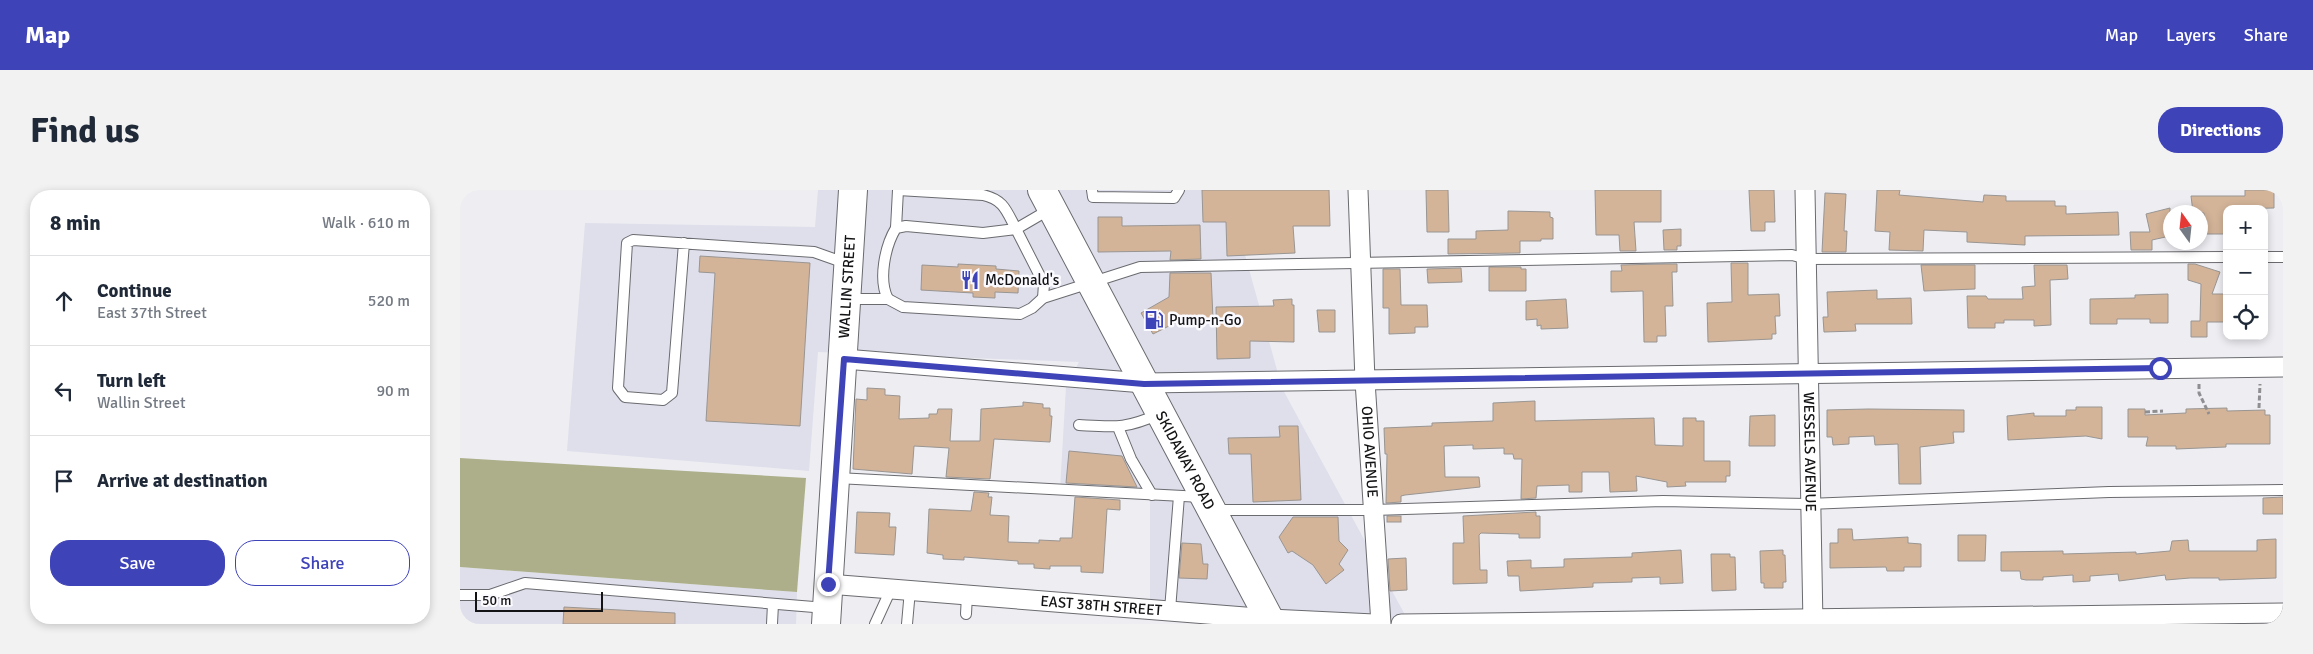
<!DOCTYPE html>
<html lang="en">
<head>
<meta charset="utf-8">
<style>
  :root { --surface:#fff; --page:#f2f2f3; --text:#1f2937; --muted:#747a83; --line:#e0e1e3; --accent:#3f43b8 }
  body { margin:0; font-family:Signika,sans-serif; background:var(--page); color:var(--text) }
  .controls { position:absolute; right:15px; top:15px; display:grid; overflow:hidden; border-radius:10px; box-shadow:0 2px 8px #0003 }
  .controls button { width:45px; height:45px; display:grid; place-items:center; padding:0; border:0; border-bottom:1px solid var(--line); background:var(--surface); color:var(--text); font:25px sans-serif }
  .compass { position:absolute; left:1703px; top:15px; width:45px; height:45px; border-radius:50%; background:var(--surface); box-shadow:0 2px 8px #0003; rotate:345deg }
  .scale { position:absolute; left:15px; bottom:12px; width:128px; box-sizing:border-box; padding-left:5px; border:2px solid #131315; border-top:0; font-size:14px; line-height:18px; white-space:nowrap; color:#131315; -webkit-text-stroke:4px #fafaff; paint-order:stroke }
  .stop { position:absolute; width:15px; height:15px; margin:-11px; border:4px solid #3f43b8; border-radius:50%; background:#fff }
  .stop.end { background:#3f43b8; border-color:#fff; box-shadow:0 1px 5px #0008 }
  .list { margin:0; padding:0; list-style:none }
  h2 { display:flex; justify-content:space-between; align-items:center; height:65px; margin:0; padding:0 20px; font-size:21px }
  h2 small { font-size:16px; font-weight:400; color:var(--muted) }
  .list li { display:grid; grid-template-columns:32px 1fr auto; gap:15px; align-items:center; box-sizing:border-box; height:90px; padding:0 20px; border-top:1px solid var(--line) }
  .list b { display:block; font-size:19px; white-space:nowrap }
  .list p { margin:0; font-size:16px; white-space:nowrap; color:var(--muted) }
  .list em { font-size:16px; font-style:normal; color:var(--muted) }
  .actions { display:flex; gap:10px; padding:15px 20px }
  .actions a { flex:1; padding:11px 0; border:1px solid var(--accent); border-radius:20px; text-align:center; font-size:18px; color:var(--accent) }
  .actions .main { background:var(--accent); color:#fff }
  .icon { flex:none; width:28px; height:28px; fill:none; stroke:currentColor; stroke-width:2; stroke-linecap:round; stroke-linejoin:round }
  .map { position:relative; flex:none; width:1823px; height:434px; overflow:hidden; border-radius:20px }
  header { display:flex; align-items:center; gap:30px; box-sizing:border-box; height:70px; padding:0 25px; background:var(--accent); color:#fff }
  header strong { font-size:24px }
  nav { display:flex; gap:28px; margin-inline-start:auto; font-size:18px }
  .intro { display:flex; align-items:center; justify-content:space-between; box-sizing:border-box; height:120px; padding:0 30px }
  h1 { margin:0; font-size:35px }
  .button { padding:12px 22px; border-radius:20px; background:var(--accent); color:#fff; font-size:18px; font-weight:700 }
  main { display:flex; gap:30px; padding:0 30px }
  aside { flex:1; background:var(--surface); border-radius:20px; box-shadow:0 2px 8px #0003 }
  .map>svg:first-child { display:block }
  .built { fill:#dfdfec }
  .forest { fill:#acaf89 }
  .building { fill:#d3b499; stroke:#999592 }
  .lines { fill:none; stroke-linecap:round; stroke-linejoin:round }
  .service-casing { stroke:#6a6b6f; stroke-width:12 }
  .minor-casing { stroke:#6a6b6f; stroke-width:21 }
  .secondary-casing { stroke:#6a6b6f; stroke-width:30 }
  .path { stroke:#8f8f92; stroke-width:3; stroke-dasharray:5 2.5; stroke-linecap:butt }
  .service { stroke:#fff; stroke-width:10 }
  .minor { stroke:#fff; stroke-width:19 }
  .secondary { stroke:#fff; stroke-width:28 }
  .route { stroke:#3f43b8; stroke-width:6 }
  .labels { text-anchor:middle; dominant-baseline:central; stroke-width:5; stroke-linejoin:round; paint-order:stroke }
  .poi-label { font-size:15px; fill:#131315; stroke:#fafaff; text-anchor:start }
  .street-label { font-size:15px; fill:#131315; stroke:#fafaff }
</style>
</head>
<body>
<header>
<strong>Map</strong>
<nav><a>Map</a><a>Layers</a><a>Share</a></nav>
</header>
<div class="intro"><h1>Find us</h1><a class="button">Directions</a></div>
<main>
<aside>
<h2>8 min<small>Walk · 610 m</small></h2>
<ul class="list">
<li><svg class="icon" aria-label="ahead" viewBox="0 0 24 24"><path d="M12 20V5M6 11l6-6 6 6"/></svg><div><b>Continue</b><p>East 37th Street</p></div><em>520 m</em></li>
<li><svg class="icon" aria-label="left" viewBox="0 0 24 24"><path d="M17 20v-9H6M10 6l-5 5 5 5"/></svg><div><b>Turn left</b><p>Wallin Street</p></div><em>90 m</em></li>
<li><svg class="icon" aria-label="arrive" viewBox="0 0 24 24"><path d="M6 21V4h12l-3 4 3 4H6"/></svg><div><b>Arrive at destination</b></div></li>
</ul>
<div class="actions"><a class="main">Save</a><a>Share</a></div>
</aside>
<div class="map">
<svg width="1823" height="434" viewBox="0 0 1823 434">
  <rect width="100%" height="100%" fill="#ededf2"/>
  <!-- built -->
  <g class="built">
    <polygon points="358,0 767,0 822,198 950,434 748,434 690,427 690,307 600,299 606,197 619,172 358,162 349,281 107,261 125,33 355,37"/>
    <polygon points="0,377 337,402 336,434 0,434"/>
  </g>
  <!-- forest -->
  <polygon class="forest" points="0,268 346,288 337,402 0,377"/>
  <!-- building -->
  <g class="building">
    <polygon points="742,0 869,0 870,36 833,36 835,63 767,66 766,32 743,32"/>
    <polygon points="966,0 988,0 989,42 967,42"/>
    <polygon points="1135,0 1201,0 1201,32 1174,32 1176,61 1160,61 1159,45 1136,45"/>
    <polygon points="1289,0 1314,0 1315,32 1305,32 1305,41 1291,41"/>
    <polygon points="1417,0 1440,0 1439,5 1523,12 1524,5 1546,6 1546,11 1595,11 1595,16 1606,16 1606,24 1658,22 1659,45 1565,46 1565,55 1507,52 1507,42 1464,40 1463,61 1429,60 1430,42 1415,41"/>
    <polygon points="1785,0 1814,0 1814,18 1767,19 1767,44 1744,44 1744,23 1733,22 1731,6 1785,6"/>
    <polygon points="1365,3 1386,4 1384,41 1387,41 1386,62 1362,62"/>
    <polygon points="1710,18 1710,46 1692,50 1692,60 1671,60 1670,42 1690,42 1686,24"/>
    <polygon points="1048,21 1090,22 1090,27 1093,28 1093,49 1081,49 1081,51 1060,51 1060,63 988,64 988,49 1016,49 1016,41 1048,40"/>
    <polygon points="638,27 662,27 662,36 740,35 741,69 710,70 711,61 638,62"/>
    <polygon points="1221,39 1221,56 1217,56 1217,60 1204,60 1203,40"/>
    <polygon points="240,66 350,73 340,236 246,231 255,83 239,82"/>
    <polygon points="1271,73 1288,73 1288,105 1319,104 1320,126 1315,126 1316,144 1312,144 1312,149 1248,152 1247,113 1272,112"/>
    <polygon points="498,74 536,76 536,79 559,81 558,103 535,102 535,108 513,107 513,103 461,100 462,75 498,77"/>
    <polygon points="1204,74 1217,74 1217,82 1212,82 1213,116 1205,116 1206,146 1197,146 1197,152 1184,152 1183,101 1151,102 1151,81 1162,81 1161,75"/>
    <polygon points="1728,74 1735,74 1760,82 1752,104 1766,104 1766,132 1747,132 1747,147 1731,147 1731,131 1740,131 1741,94 1728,90"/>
    <polygon points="1461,75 1515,75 1515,99 1464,101"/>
    <polygon points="1574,75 1607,75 1608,89 1590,90 1591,135 1574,136 1574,130 1544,130 1544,133 1535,133 1535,138 1508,138 1507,106 1526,106 1528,109 1563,109 1562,97 1575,96"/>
    <polygon points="1029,77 1061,77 1061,79 1066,79 1066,101 1029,101"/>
    <polygon points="1001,78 1002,92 968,93 967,79"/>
    <polygon points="923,79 940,79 941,115 967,115 968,137 955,137 955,143 929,144 929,118 923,118"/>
    <polygon points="710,83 751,83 753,129 717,132 693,144 681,123 709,107"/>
    <polygon points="1417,100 1417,109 1451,108 1452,134 1395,134 1396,141 1364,142 1363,127 1368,127 1367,102"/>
    <polygon points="1708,104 1708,133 1690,133 1690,129 1657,129 1657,134 1630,134 1630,109 1675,108 1675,105"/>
    <polygon points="832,109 832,115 834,115 834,152 790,151 790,168 757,169 756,117 814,116 813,110"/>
    <polygon points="1106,109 1108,138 1081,139 1081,135 1077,136 1077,129 1066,130 1066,111"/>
    <polygon points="857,120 875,120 875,142 859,142"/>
    <polygon points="407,198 425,199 425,205 440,206 439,229 469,228 469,224 477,224 478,219 492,219 490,251 520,251 521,219 563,216 563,212 583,214 583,218 590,218 590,226 592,226 590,252 534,249 530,289 486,287 489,258 454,256 452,284 393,279 396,209 407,210"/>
    <polygon points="1075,211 1075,231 1194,228 1195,255 1223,256 1223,228 1236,228 1236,231 1244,231 1244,271 1270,271 1270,286 1266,286 1266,292 1225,292 1226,296 1207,297 1207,292 1176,286 1177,301 1150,302 1149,282 1122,282 1122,302 1109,302 1109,295 1077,296 1076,308 1061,309 1062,269 1054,269 1053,264 1044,264 1044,258 1013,259 1013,255 984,256 985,287 1019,287 1020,297 945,305 941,306 941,312 926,313 927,264 925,264 924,238 972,236 972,233 1033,231 1033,213"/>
    <polygon points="1616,217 1642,217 1642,249 1626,246 1548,250 1547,226 1574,223 1574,226 1606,226 1606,220 1616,220"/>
    <polygon points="1767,218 1767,221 1805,220 1805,225 1810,225 1810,254 1766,254 1766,257 1716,259 1716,256 1686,256 1688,247 1668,247 1668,219 1685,219 1685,225 1726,223 1726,219"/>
    <polygon points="1408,219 1504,220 1504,242 1493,242 1494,253 1460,257 1461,294 1439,294 1438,254 1415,255 1414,246 1389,247 1389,254 1373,255 1372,247 1367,247 1367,220"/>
    <polygon points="1315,225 1315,256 1289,256 1290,226"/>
    <polygon points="819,236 838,236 841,310 793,312 791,264 769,264 768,248 820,247"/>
    <polygon points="609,261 662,266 677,297 606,293"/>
    <polygon points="514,302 529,303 528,307 532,307 530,325 549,326 548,352 579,353 579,350 600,351 600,348 612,348 615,307 660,310 660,320 647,319 643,383 621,382 621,376 590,376 590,379 574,378 574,374 558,374 558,371 504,367 504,370 483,369 483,365 467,363 469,319 511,321"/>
    <polygon points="1823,307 1823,324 1803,324 1803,308"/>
    <polygon points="397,322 430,323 429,337 436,337 434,365 395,363"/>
    <polygon points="1076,322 1076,326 1080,326 1080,348 1059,348 1059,344 1021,343 1019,345 1020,380 1027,380 1027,393 993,394 993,353 1004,353 1003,326"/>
    <rect x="927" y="326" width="14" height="6"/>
    <polygon points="833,327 878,327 879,351 888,360 879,374 884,380 866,394 853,375 832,361 828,363 819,347"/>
    <polygon points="1378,339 1392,339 1393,350 1448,347 1448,353 1461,354 1461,377 1444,377 1444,381 1427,381 1426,377 1370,378 1370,353 1378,353"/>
    <polygon points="1498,345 1526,345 1525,371 1498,371"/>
    <polygon points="1816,349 1816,388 1759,390 1759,388 1730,388 1706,390 1705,385 1659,391 1658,384 1630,386 1630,391 1613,392 1613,385 1583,387 1583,390 1566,390 1561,389 1560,381 1541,381 1541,362 1603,361 1603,364 1676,362 1676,364 1710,361 1712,351 1728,350 1729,361 1797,361 1797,350"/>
    <polygon points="722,353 741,354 743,374 748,374 747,389 719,388"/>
    <polygon points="1221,360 1223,393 1200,394 1200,387 1172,388 1172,392 1133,393 1133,397 1060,401 1059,386 1048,386 1047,371 1071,370 1071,378 1104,377 1104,369 1172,367 1172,363"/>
    <polygon points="1323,360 1323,365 1325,365 1326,392 1323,392 1323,398 1304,398 1304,393 1301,393 1300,361"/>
    <polygon points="1251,364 1270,364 1270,367 1275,367 1276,400 1252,401"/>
    <polygon points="946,368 947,400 930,401 928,369"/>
    <polygon points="104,417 215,423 215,434 103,434"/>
  </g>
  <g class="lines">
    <!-- service casing -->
    <g class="service-casing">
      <g id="service">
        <path d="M438,0l85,5c21,5 23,15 33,34l36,-21"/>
        <polyline points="632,0 633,7 714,8 719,0"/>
        <polyline points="436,38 438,0"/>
        <polyline points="224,53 212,203 203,210 165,207 158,198 167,53 173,50 354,62 388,74"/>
        <polyline points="1804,67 1823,67"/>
        <polyline points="388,109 428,109 443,117 560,124 572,118 583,108 680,77 1332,65 1347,69 1767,67"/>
        <path d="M428,109c-10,-19 -3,-53 8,-71l10,-2 77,7 33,-4 28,55 -1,14"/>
        <path d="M619,235c36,2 47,4 80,-11"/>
        <polyline points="658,237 671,269 692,305"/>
        <polyline points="377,288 742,307"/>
        <polyline points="755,320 913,320 1203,311 1348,314 1649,302 1823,300"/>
        <polyline points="0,405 30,405 65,393 366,418"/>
        <polyline points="710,420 719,306"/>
        <polyline points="506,424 507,405"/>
        <polyline points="312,434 313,414"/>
        <polyline points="415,434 431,399"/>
        <polyline points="447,434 450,400"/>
      </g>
    </g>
    <!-- minor casing -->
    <g class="minor-casing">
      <g id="minor">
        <path id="s1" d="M898,0l7,191 16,243"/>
        <path id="s2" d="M1345,0l8,434"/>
        <polyline points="384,169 684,193 1823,177"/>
        <path id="s3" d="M368,394l442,35 104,5"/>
        <polyline points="941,434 1823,423"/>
      </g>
    </g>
    <!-- secondary casing -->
    <g class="secondary-casing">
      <g id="secondary">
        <path id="s4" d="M582,0l230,434"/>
        <path id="s5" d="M366,434l27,-434"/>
      </g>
    </g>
    <!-- path -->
    <g class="path">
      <polyline points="1739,194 1739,203 1749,224"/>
      <polyline points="1799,218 1800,194"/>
      <polyline points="1685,222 1703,221"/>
    </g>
    <!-- service -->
    <use href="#service" class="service"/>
    <!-- minor -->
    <use href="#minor" class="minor"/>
    <!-- secondary -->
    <use href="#secondary" class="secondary"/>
  </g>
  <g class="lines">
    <!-- route -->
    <polyline class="route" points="368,394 384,169 684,194 1700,178"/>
  </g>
  <!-- icons -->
  <defs>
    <g id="restaurant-bare" transform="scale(1.5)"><path d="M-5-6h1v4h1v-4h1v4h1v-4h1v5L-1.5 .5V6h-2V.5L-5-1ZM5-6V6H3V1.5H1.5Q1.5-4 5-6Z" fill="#3f43b8" stroke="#fafaff" stroke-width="2.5" paint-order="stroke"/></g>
    <g id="fuel-bare" transform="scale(1.5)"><path d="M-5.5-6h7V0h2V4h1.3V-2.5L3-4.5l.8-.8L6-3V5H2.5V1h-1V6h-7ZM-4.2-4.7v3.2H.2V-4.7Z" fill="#3f43b8" stroke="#fafaff" stroke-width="2.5" paint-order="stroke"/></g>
  </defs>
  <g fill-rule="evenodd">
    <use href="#restaurant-bare" x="510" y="90"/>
    <use href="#fuel-bare" x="694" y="130"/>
  </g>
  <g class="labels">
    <!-- poi labels -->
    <g class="poi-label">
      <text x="525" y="90">McDonald's</text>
      <text x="709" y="130">Pump-n-Go</text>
    </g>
    <!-- street labels -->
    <g class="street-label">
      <text stroke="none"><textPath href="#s5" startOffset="338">WALLIN STREET</textPath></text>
      <text stroke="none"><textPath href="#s1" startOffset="262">OHIO AVENUE</textPath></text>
      <text stroke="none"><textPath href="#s2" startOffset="262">WESSELS AVENUE</textPath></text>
      <text stroke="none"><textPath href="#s4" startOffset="306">SKIDAWAY ROAD</textPath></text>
      <text stroke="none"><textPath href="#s3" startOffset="274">EAST 38TH STREET</textPath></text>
    </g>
  </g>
</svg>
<div class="controls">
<button>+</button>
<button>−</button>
<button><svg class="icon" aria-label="locate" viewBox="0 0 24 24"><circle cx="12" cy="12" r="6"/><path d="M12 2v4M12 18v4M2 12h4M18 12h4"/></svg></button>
</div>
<svg class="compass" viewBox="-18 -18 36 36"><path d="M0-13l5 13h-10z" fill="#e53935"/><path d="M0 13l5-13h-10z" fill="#747a83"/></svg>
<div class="scale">50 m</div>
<div class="stop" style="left:1700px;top:178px"></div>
<div class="stop end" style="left:368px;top:394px"></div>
</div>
</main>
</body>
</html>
